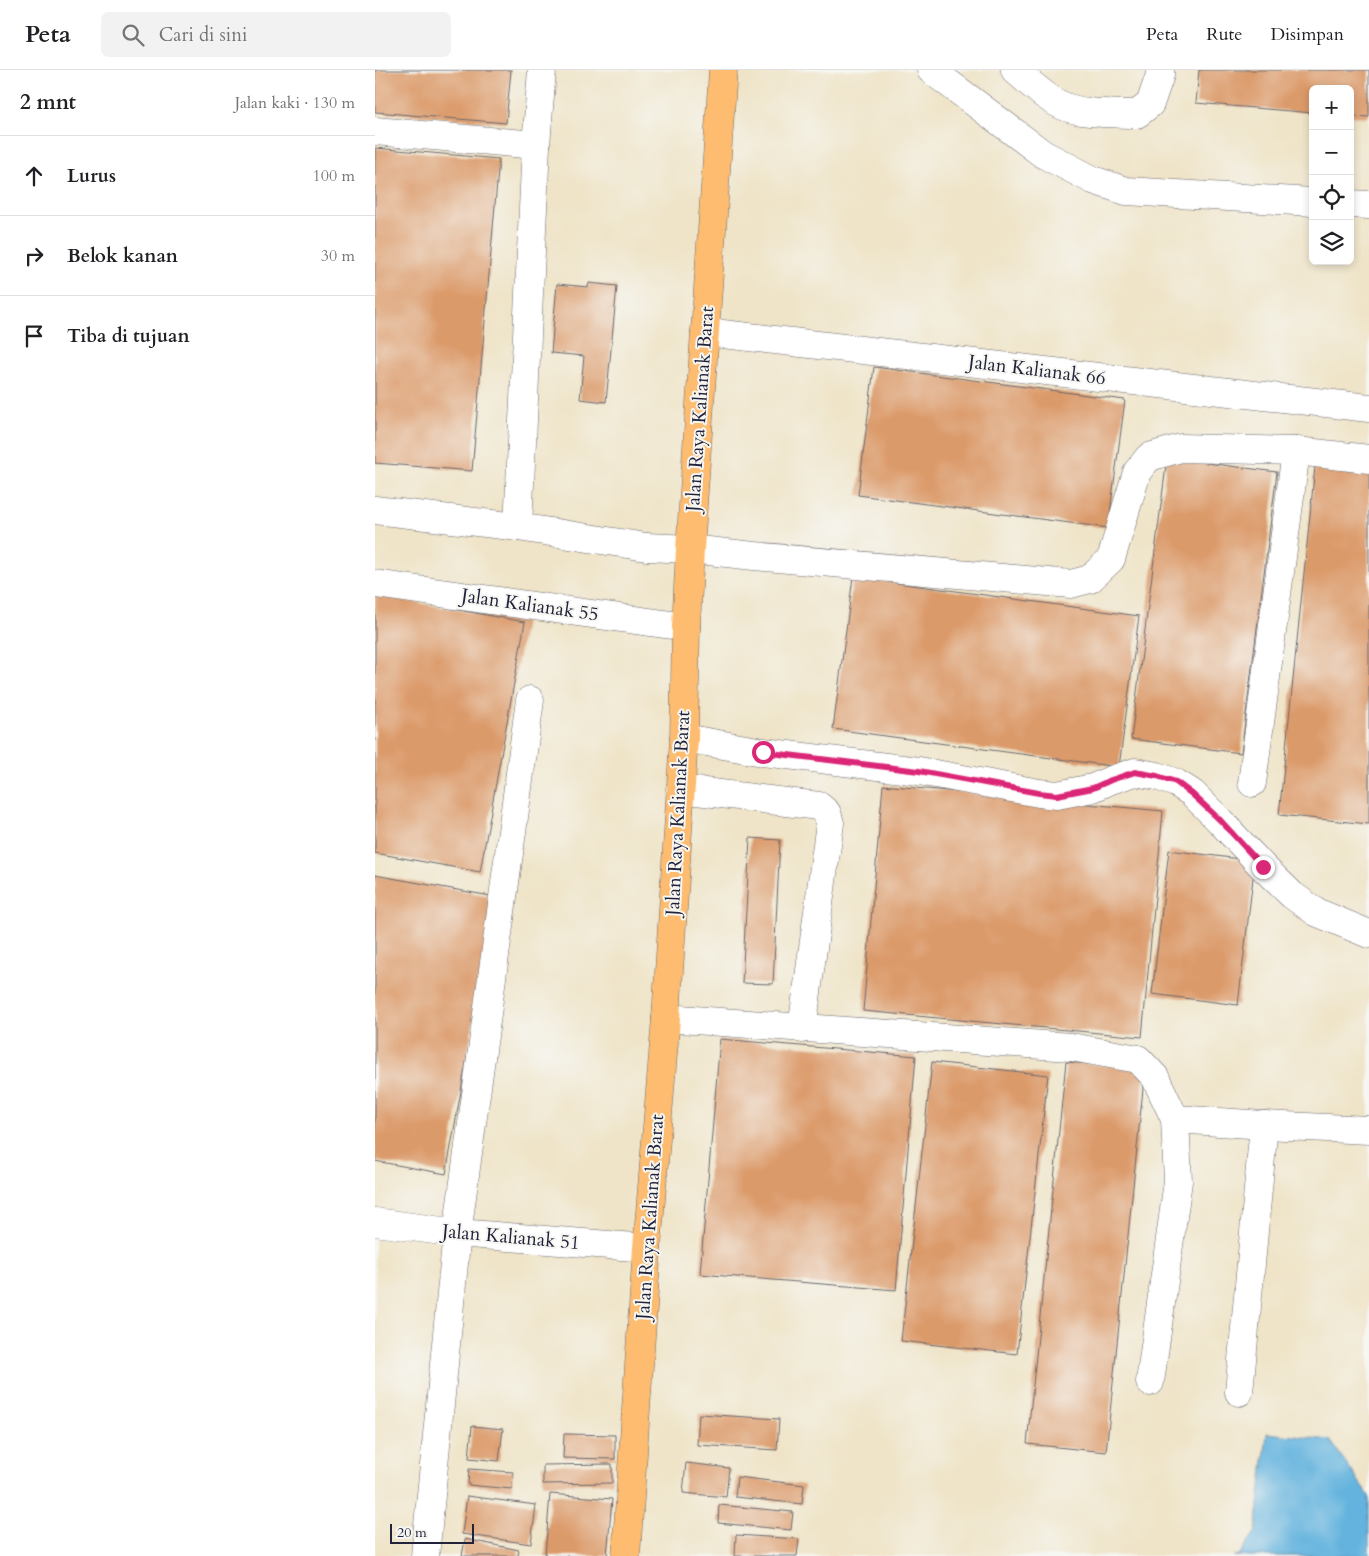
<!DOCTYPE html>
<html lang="id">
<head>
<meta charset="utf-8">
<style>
  :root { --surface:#fff; --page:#f2f2f2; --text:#202124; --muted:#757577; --line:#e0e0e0 }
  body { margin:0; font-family:Cardo,serif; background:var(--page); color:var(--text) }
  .controls { position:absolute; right:15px; top:15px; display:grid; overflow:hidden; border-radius:8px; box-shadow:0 2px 8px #0003 }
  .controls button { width:45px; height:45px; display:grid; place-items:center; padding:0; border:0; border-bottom:1px solid var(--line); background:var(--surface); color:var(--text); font:25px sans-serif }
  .scale { position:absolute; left:15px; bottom:12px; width:84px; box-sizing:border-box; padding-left:5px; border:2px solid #22223b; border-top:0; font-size:14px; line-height:18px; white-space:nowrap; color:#22223b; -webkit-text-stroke:4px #f6f6f2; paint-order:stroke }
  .stop { position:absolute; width:15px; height:15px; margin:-11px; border:4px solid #db2777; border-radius:50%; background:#fff }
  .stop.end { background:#db2777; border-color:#fff; box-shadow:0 1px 5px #0008 }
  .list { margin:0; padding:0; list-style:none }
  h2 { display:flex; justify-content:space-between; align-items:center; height:65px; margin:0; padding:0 20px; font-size:21px }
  h2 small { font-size:16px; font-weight:400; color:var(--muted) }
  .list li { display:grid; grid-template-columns:32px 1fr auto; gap:15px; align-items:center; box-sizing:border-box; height:80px; padding:0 20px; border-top:1px solid var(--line) }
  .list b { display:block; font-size:19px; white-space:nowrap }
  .list em { font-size:16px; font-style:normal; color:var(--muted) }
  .icon { flex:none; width:28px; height:28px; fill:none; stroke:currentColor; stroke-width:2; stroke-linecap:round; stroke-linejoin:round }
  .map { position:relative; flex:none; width:994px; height:1486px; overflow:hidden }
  header { display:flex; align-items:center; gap:30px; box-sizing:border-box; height:70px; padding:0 25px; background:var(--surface); border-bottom:1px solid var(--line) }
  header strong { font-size:24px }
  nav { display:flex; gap:28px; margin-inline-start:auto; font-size:18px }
  .search { width:350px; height:45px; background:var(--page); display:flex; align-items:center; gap:12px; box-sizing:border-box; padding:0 18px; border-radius:8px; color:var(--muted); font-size:19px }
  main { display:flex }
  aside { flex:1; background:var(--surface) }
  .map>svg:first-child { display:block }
  .water { fill:#64b3de; stroke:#436a8c }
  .building { fill:#db9a69 }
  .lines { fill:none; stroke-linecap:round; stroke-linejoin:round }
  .minor-casing { stroke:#6a666c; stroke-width:29 }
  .highway-casing { stroke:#6a666c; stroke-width:29 }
  .minor { stroke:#fff; stroke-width:28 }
  .highway { stroke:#fdbc70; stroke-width:28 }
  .route { stroke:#db2777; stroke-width:6 }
  .labels { text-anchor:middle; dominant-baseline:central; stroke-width:4; stroke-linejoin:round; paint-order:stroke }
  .street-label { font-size:19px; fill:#22223b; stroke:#f6f6f2 }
</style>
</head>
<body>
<header>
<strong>Peta</strong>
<div class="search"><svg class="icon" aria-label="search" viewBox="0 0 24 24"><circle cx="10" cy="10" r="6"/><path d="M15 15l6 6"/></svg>Cari di sini</div>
<nav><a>Peta</a><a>Rute</a><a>Disimpan</a></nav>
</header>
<main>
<aside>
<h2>2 mnt<small>Jalan kaki · 130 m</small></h2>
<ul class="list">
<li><svg class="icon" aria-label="ahead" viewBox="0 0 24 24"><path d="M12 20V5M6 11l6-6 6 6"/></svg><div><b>Lurus</b></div><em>100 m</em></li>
<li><svg class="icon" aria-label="right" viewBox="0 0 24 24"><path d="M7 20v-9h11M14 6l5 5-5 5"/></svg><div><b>Belok kanan</b></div><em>30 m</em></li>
<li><svg class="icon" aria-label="arrive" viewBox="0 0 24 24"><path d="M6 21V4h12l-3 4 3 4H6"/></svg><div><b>Tiba di tujuan</b></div></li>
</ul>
</aside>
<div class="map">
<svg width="994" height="1486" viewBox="0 0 994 1486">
  <rect width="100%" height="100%" fill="#f6f6f2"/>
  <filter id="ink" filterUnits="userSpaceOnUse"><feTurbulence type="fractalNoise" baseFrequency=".02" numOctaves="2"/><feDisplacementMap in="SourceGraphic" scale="10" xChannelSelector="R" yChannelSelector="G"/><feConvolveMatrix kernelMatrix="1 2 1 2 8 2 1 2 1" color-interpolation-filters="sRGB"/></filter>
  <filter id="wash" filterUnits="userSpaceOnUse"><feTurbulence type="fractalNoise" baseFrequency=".0096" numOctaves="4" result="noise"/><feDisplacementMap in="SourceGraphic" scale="20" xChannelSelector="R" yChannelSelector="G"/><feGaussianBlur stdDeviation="1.12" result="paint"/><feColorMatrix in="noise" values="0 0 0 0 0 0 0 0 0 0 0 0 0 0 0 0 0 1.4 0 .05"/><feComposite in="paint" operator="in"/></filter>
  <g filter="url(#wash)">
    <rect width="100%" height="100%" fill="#efe4c8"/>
    <!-- water -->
    <polygon class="water" points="892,1363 955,1370 994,1426 994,1486 859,1486 864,1485 881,1461"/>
    <g id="blocks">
      <!-- building -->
      <g class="building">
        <polygon points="0,0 136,0 131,53 0,42"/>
        <polygon points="824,0 994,0 994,47 975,46 975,19 938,19 938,43 821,33"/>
        <polygon points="0,78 124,89 97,401 0,393"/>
        <polygon points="214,213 242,216 231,332 205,329 209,286 176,283 182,214 213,217"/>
        <polygon points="499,297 750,330 733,458 483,425"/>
        <polygon points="941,387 994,392 994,754 904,745"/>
        <polygon points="792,388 902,402 866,683 756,669"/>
        <polygon points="478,507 764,546 744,697 458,659"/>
        <polygon points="0,525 150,552 105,802 0,783"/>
        <polygon points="508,715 788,741 767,967 488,941"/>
        <polygon points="375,768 405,770 398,914 367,913"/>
        <polygon points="794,780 880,791 863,935 777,924"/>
        <polygon points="0,805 121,827 71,1104 0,1091"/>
        <polygon points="345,969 541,986 521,1220 325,1204"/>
        <polygon points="557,992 673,1005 642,1284 526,1271"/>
        <polygon points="691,992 770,999 731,1382 652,1374"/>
        <polygon points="324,1344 404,1349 402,1380 322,1375"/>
        <polygon points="97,1356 128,1359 124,1391 94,1388"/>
        <polygon points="189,1364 240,1365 240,1389 188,1388"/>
        <polygon points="311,1393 354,1398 351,1427 308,1423"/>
        <polygon points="237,1394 237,1413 168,1414 168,1395"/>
        <polygon points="94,1399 138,1402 137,1419 93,1415"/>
        <polygon points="362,1407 429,1415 427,1434 360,1427"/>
        <polygon points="175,1424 237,1429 232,1486 170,1486"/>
        <polygon points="92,1426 161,1435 156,1474 87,1464"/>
        <polygon points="344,1435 418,1442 416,1460 343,1453"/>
        <polygon points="361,1465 424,1469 422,1486 360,1486"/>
        <polygon points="90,1469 144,1480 143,1486 87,1486"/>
      </g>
    </g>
  </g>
  <g filter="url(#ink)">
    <use href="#blocks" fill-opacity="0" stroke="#6a666c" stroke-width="1"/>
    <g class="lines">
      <!-- minor casing -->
      <g class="minor-casing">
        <g id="minor">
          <polyline points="556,0 668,84 718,110 751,121 938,132"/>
          <path d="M640,0c14,12 29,27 46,35 21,10 53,8 76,9l13,-10 10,-29v-5"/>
          <polyline points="0,61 161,75"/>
          <polyline points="975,134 994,135"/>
          <polyline points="330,262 994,338"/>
          <polyline points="0,440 143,457 271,477 315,479 379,486 696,514 715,509 736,489 762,402 774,387 806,378 921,381 994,389"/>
          <polyline points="143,457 161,75 167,0"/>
          <polyline points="0,514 311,557"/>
          <polyline points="309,668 388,682 544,701 664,723 682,725 718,718 736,710 760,702 782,706 801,713 817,723 845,751 888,797 917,825 941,842 994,864"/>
          <polyline points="877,713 921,381"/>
          <polyline points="305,719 444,736 452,743 455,753 427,959"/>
          <polyline points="291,948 696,977 763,989 780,1007 800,1049 803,1111 775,1312"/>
          <polyline points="800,1049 889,1055 994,1060"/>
          <polyline points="0,1152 82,1163 272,1178"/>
          <polyline points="864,1322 889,1055"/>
          <polyline points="50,1486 82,1163 155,630"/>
        </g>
      </g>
      <!-- highway casing -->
      <g class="highway-casing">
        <polyline id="highway" points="251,1486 272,1178 291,948 309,668 311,557 315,479 348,0"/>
      </g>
      <!-- minor -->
      <use href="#minor" class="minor"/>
      <!-- highway -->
      <use href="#highway" class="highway"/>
    </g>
  </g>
  <g class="lines" filter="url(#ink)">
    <!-- route -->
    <polyline class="route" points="388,682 544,701 664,723 682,725 718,718 736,710 760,702 782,706 801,712 817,724 845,750 888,797"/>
  </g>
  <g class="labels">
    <!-- street labels -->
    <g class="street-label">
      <text transform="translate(662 300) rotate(7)">Jalan Kalianak 66</text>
      <text transform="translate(325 339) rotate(-86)">Jalan Raya Kalianak Barat</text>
      <text transform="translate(155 535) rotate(8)">Jalan Kalianak 55</text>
      <text transform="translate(303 743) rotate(-87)">Jalan Raya Kalianak Barat</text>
      <text transform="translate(275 1147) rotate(-86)">Jalan Raya Kalianak Barat</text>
      <text transform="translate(136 1167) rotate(5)">Jalan Kalianak 51</text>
    </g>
  </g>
</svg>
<div class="controls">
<button>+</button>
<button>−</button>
<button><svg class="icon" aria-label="locate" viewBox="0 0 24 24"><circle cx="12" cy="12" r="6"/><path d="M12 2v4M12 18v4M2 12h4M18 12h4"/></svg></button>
<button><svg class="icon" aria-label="layers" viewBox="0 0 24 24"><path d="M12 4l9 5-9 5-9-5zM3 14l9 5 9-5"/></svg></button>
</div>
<div class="scale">20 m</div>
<div class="stop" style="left:388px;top:682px"></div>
<div class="stop end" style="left:888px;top:797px"></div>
</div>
</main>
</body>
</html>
